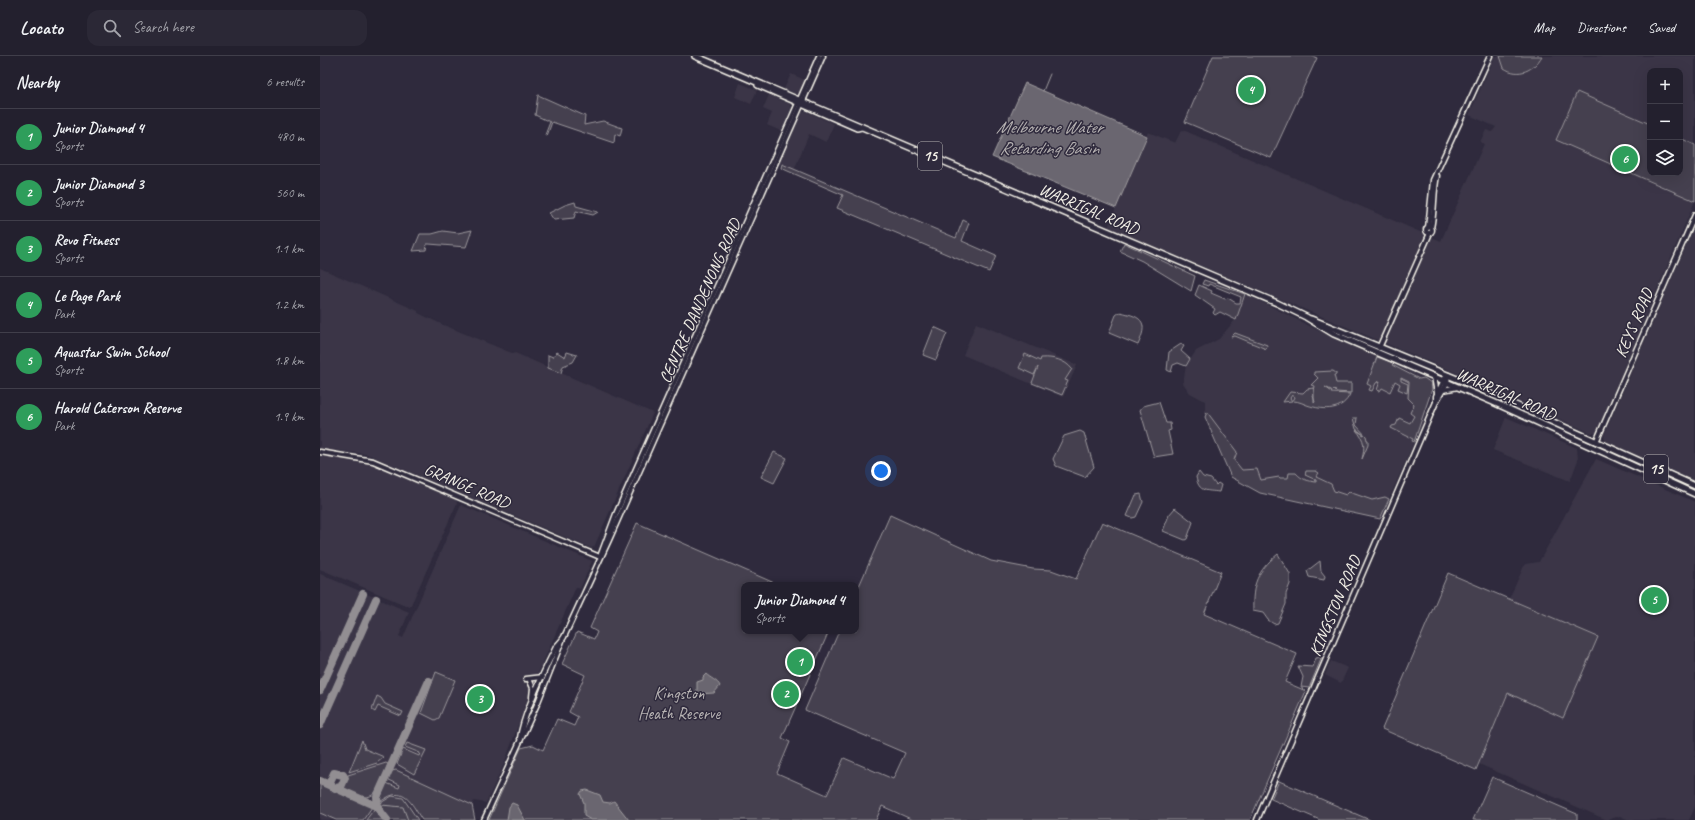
<!DOCTYPE html>
<html lang="en">
<head>
<meta charset="utf-8">
<style>
  :root { --surface:#23202e; --page:#2b2836; --text:#f1f3f6; --muted:#a3a3aa; --line:#403e4a; --accent:#ffd166 }
  body { margin:0; font-family:Caveat,sans-serif; background:var(--page); color:var(--text) }
  .controls { position:absolute; right:12px; top:12px; display:grid; overflow:hidden; border-radius:8px; box-shadow:0 4px 16px #0002 }
  .controls button { width:36px; height:36px; display:grid; place-items:center; padding:0; border:0; border-bottom:1px solid var(--line); background:var(--surface); color:var(--text); font:20px sans-serif }
  .you { position:absolute; left:561px; top:415px; width:14px; height:14px; margin:-10px; border:3px solid #fff; border-radius:50%; background:#1a73e8; box-shadow:0 0 0 6px #1a73e833 }
  .badge { display:grid; place-items:center; width:26px; height:26px; border-radius:50%; background:var(--accent); color:#fff; font-size:13px; font-weight:700 }
  .pin { position:absolute; translate:-50% -50%; border:2px solid #fff; box-shadow:0 1px 4px #0006 }
  .popup { position:absolute; left:421px; top:526px; width:118px; height:52px; box-sizing:border-box; display:grid; place-content:center; border-radius:8px; background:var(--surface); filter:drop-shadow(0 1px 3px #0005); font-size:13px; white-space:nowrap; color:var(--muted) }
  .popup b { font-size:15px; color:var(--text) }
  .popup::after { content:''; position:absolute; left:50%; top:100%; margin-left:-8px; border:8px solid transparent; border-top-color:var(--surface) }
  .list { margin:0; padding:0; list-style:none }
  h2 { display:flex; justify-content:space-between; align-items:center; height:52px; margin:0; padding:0 16px; font-size:17px }
  h2 small { font-size:13px; font-weight:400; color:var(--muted) }
  .list li { display:grid; grid-template-columns:26px 1fr auto; gap:12px; align-items:center; box-sizing:border-box; height:56px; padding:0 16px; border-top:1px solid var(--line) }
  .list b { display:block; font-size:15px; white-space:nowrap }
  .list p { margin:0; font-size:13px; white-space:nowrap; color:var(--muted) }
  .list em { font-size:13px; font-style:normal; color:var(--muted) }
  .icon { flex:none; width:22px; height:22px; fill:none; stroke:currentColor; stroke-width:2; stroke-linecap:round; stroke-linejoin:round }
  .map { position:relative; flex:none; width:1375px; height:764px; overflow:hidden }
  header { display:flex; align-items:center; gap:24px; box-sizing:border-box; height:56px; padding:0 20px; background:var(--surface); border-bottom:1px solid var(--line) }
  header strong { font-size:19px }
  nav { display:flex; gap:22px; margin-inline-start:auto; font-size:14px }
  .search { width:280px; height:36px; background:var(--page); display:flex; align-items:center; gap:10px; box-sizing:border-box; padding:0 14px; border-radius:12px; color:var(--muted); font-size:15px }
  main { display:flex }
  aside { flex:1; background:var(--surface) }
  .map>svg:first-child { display:block }
  .built { fill:#3b3647 }
  .green { fill:#454050; stroke:#9c989c }
  .water { fill:#6a6670; stroke:#a19ea0 }
  .lines { fill:none; stroke-linecap:round; stroke-linejoin:round }
  .stream { stroke:#a19ea0; stroke-width:1 }
  .taxiway { stroke:#928e92; stroke-width:8 }
  .secondary-casing { stroke:#f4f1e8; stroke-width:7 }
  .primary-casing { stroke:#f4f1e8; stroke-width:7 }
  .highway-casing { stroke:#f4f1e8; stroke-width:8 }
  .secondary { stroke:#2f2a3d; stroke-width:4 }
  .primary { stroke:#2f2a3d; stroke-width:4 }
  .highway { stroke:#2f2a3d; stroke-width:5 }
  .labels { text-anchor:middle; dominant-baseline:central; stroke-width:3; stroke-linejoin:round; paint-order:stroke }
  .shield { fill:#2f2a3d; stroke:#b9b5b5; stroke-width:1 }
  .shield-label { font-size:16px; font-weight:bold; fill:#f4f1e8 }
  .street-label { font-size:17px; fill:#f4f1e8; stroke:#2f2a3d }
  .park-label { font-size:17px; fill:#b7b3b3; stroke:#2f2a3d }
  .water-label { font-size:18px; font-style:italic; fill:#b6b2b2; stroke:#2f2a3d }
</style>
</head>
<body>
<header>
<strong>Locato</strong>
<div class="search"><svg class="icon" aria-label="search" viewBox="0 0 24 24"><circle cx="10" cy="10" r="6"/><path d="M15 15l6 6"/></svg>Search here</div>
<nav><a>Map</a><a>Directions</a><a>Saved</a></nav>
</header>
<main>
<aside>
<h2>Nearby<small>6 results</small></h2>
<ul class="list">
<li><span class="badge" style="background:#2e9e5b">1</span><div><b>Junior Diamond 4</b><p>Sports</p></div><em>480 m</em></li>
<li><span class="badge" style="background:#2e9e5b">2</span><div><b>Junior Diamond 3</b><p>Sports</p></div><em>560 m</em></li>
<li><span class="badge" style="background:#2e9e5b">3</span><div><b>Revo Fitness</b><p>Sports</p></div><em>1.1 km</em></li>
<li><span class="badge" style="background:#2e9e5b">4</span><div><b>Le Page Park</b><p>Park</p></div><em>1.2 km</em></li>
<li><span class="badge" style="background:#2e9e5b">5</span><div><b>Aquastar Swim School</b><p>Sports</p></div><em>1.8 km</em></li>
<li><span class="badge" style="background:#2e9e5b">6</span><div><b>Harold Caterson Reserve</b><p>Park</p></div><em>1.9 km</em></li>
</ul>
</aside>
<div class="map">
<svg width="1375" height="764" viewBox="0 0 1375 764">
  <rect width="100%" height="100%" fill="#2f2a3d"/>
  <filter id="ink" filterUnits="userSpaceOnUse"><feTurbulence type="fractalNoise" baseFrequency=".025" numOctaves="2"/><feDisplacementMap in="SourceGraphic" scale="8" xChannelSelector="R" yChannelSelector="G"/><feConvolveMatrix kernelMatrix="1 2 1 2 8 2 1 2 1" color-interpolation-filters="sRGB"/></filter>
  <g filter="url(#ink)">
    <!-- built -->
    <g class="built">
      <polygon points="1175,0 1375,0 1375,89 1360,82 1360,15 1330,15 1330,68 1257,36 1236,84 1375,145 1276,377 1271,377 1134,316 788,171 828,76 855,87 861,75 863,74 1121,185 1164,88 1160,86 1166,74 1172,76 1176,71 1149,59"/>
      <polygon points="471,18 485,24 480,36 476,38 464,33"/>
      <polygon points="420,27 437,34 431,48 415,41"/>
      <polygon points="449,39 470,48 472,52 461,75 447,69 452,57 443,53"/>
      <polygon points="485,55 514,68 506,86 489,78 474,114 458,107 482,56"/>
      <polygon points="1375,169 1375,425 1285,385 1284,379"/>
      <polygon points="0,212 98,255 98,257 121,268 194,298 195,297 333,357 274,491 271,492 47,398 0,393"/>
      <polygon points="926,238 1015,283 1078,309 1111,327 1112,333 1102,368 1060,463 940,437 911,421 885,361 885,345 870,337 863,327 866,310 876,295 899,283 915,264"/>
      <polygon points="656,267 757,309 743,341 643,299"/>
      <polygon points="1186,361 1257,392 1258,404 1250,425 1173,394"/>
      <polygon points="0,399 50,406 136,443 137,447 90,551 0,513"/>
      <polygon points="1276,403 1375,446 1375,751 1369,764 1309,764 1300,760 1287,764 1159,708 1188,637 1278,581 1189,543 1205,508 1219,506"/>
      <polygon points="141,449 272,505 260,533 256,531 213,629 184,708 166,747 154,745 152,749 155,764 0,764 0,518 89,556 79,580 83,582"/>
      <polygon points="1011,605 1028,612 1021,627 1005,619"/>
    </g>
    <!-- green -->
    <g class="green">
      <polygon points="893,0 992,0 997,2 951,102 865,66"/>
      <path d="M1180,0h42c-8,14 -23,22 -38,12z"/>
      <polygon points="1257,36 1330,68 1330,117 1360,117 1360,82 1375,89 1375,145 1236,84"/>
      <polygon points="218,39 265,60 264,69 283,65 302,72 300,80 295,78 294,87 232,66 227,80 225,79 230,66 215,59"/>
      <polygon points="462,108 636,182 643,164 649,167 642,185 676,200 669,216 517,152 523,139 461,112"/>
      <polygon points="255,146 256,150 278,156 273,159 256,155 254,162 234,164 229,157 245,149"/>
      <polygon points="152,174 146,191 109,188 107,188 106,194 93,195 100,178 112,178 123,175 138,177"/>
      <polygon points="804,187 875,220 871,235 822,205 800,195"/>
      <polygon points="884,224 925,238 916,264 900,256 895,259 893,257 895,253 875,239 879,229 892,235 891,237 905,243 908,242 916,247 920,247 921,241 889,228 888,230 882,228"/>
      <path d="M800,256c24,5 28,11 18,33l-29,-12 7,-18z"/>
      <polygon points="614,271 627,277 616,304 603,299"/>
      <polygon points="915,277 947,289 946,293 915,280 911,281"/>
      <polygon points="861,288 864,290 861,295 870,303 866,310 858,307 853,309 851,316 847,314 849,296"/>
      <polygon points="237,296 245,301 247,296 257,299 253,306 243,310 241,317 228,312 228,299 233,301"/>
      <path d="M705,298l15,7 1,-3c12,-1 24,2 31,11l-7,11 3,1 -6,14 -30,-12 6,-16 -4,8 -15,-7z"/>
      <polygon points="1057,301 1074,307 1072,309 1099,323 1104,322 1111,327 1112,333 1094,386 1092,385 1093,383 1071,372 1072,370 1076,369 1079,362 1090,367 1094,360 1090,357 1094,348 1088,342 1089,326 1081,322 1081,325 1088,328 1087,337 1078,333 1080,328 1075,325 1070,336 1062,332 1060,335 1057,334 1060,325 1056,327 1052,335 1049,334 1051,330 1047,328"/>
      <path d="M1013,315l3,2v2h-2l2,8h15v10l-15,-1 -1,-3 -2,2 -8,-4 7,5 -1,1 19,1c-7,17 -26,17 -43,11 -3,-1 -8,-4 -14,-4l2,-4 -3,-2 -2,3 2,3 -9,1 7,-10 13,1 4,-4 6,-1 1,2v13l1,-1 -2,-6 2,-10 -4,-1 7,-7 -4,-4v-2z"/>
      <polygon points="839,346 846,367 850,367 851,374 848,375 853,398 834,401 820,354 823,350"/>
      <path d="M887,356l30,40 -3,8 8,10 15,-1 4,11 18,-3 1,1h8l1,-5h7c6,7 13,8 20,9v-2l-11,-5 1,-4h10l3,2 -3,4 15,7 3,7 12,4 3,-3 23,8 13,-3 4,2 -9,20 -120,-26 -29,-16 -26,-60z"/>
      <path d="M1033,362h4l-1,7 10,11 1,4h1v5l-6,14c3,-12 3,-19 -6,-29l8,5 -8,-6z"/>
      <polygon points="760,375 764,377 774,411 765,421 736,410 733,403 744,380"/>
      <polygon points="454,396 467,402 454,427 441,421"/>
      <path d="M879,416l4,5 8,2 5,6 2,-2 3,2 -2,7c-12,-2 -20,1 -23,-15z"/>
      <polygon points="821,438 823,446 816,461 812,462 807,460 816,439"/>
      <polygon points="855,452 873,466 867,483 865,484 843,475 849,459"/>
      <polygon points="570,459 671,505 713,513 731,514 756,523 782,466 901,516 884,558 977,598 965,626 986,635 930,764 593,764 562,750 556,764 169,764 201,692 213,689 223,694 237,663 254,670 258,661 249,656 265,619 242,608 257,576 274,583 277,576 270,572 317,467 459,529 424,529 424,575 509,575 462,682 470,686 457,717 507,739 524,702 573,723 585,697 485,654 519,575 536,575 536,537"/>
      <path d="M958,498l12,20v10l-4,10v10l-8,19 -4,1 -6,-4 -5,-7 -10,-2c-1,-27 4,-40 25,-57z"/>
      <polygon points="1000,505 1001,515 1005,520 1004,524 989,521 987,515"/>
      <polygon points="1128,517 1278,581 1243,662 1188,637 1156,714 1062,673"/>
      <polygon points="1002,601 989,632 981,631 983,621 978,610 993,611 996,602"/>
      <polygon points="116,616 135,624 119,662 115,664 101,657"/>
      <polygon points="57,640 61,642 65,648 83,656 81,660 58,650 55,656 52,654"/>
      <polygon points="42,684 45,693 64,701 57,707 29,716"/>
      <polygon points="87,687 106,694 94,718 77,708 83,693 99,700 100,697 85,691"/>
      <path d="M66,707l2,1c-6,15 -10,40 -30,31 -5,-2 -11,-4 -14,-7l4,-13z"/>
      <path d="M76,714l76,35 3,15h-53c-7,-10 -14,-29 -29,-25 -5,1 -9,5 -14,7l7,-19 13,5 1,-3 -13,-6 5,-8z"/>
      <polygon points="1172,721 1257,758 1257,764 1153,764"/>
      <polygon points="959,725 1050,764 1000,764 951,743"/>
      <polygon points="0,727 52,751 43,764 16,764 0,757"/>
      <polygon points="72,740 83,742 98,764 69,764 59,748"/>
      <polygon points="55,752 63,764 46,764"/>
    </g>
    <!-- water -->
    <g class="water">
      <polygon points="705,27 827,80 796,152 672,101"/>
      <path d="M386,618c4,4 12,7 14,12l-6,7 -15,1 -2,1 -2,-1 2,-3v-9l6,-2v-3z"/>
      <polygon points="267,734 280,739 283,746 290,747 294,745 309,764 271,764 264,760 264,747 260,738 262,735"/>
      <polygon points="192,747 197,749 205,764 187,764 189,751"/>
    </g>
    <g class="lines">
      <!-- stream -->
      <g class="stream">
        <polyline points="723,35 730,18"/>
        <polyline points="61,749 83,751 88,764"/>
      </g>
      <!-- taxiway -->
      <g class="taxiway">
        <polyline points="0,634 43,538"/>
        <polyline points="0,669 56,543"/>
        <polyline points="0,725 56,750 67,764"/>
        <polyline points="12,731 10,726 14,717 23,719 25,722 21,731 16,732"/>
        <polyline points="58,752 57,741 109,625"/>
      </g>
      <!-- secondary casing -->
      <g class="secondary-casing">
        <g id="secondary">
          <polyline points="480,43 499,0"/>
          <polyline points="483,45 503,0"/>
          <circle cx="1109" cy="174" r="3"/>
          <polyline points="1108,172 1113,124 1170,0"/>
          <path d="M1111,172c4,-17 2,-35 6,-52"/>
          <polyline points="1059,292 1110,177"/>
          <polyline points="1276,386 1375,159"/>
          <polyline points="0,396 53,405 280,501"/>
        </g>
      </g>
      <!-- primary casing -->
      <g class="primary-casing">
        <g id="primary">
          <polyline points="1114,321 1117,337"/>
          <polyline points="1123,334 1138,331"/>
          <polyline points="1116,345 1116,340 1125,322"/>
          <polyline points="281,498 296,458 479,45"/>
          <polyline points="206,623 223,621"/>
          <polyline points="210,625 213,632 212,641"/>
          <path d="M200,682c3,-23 25,-69 36,-91 2,-3 6,-6 8,-10l45,-97 194,-439"/>
          <polyline points="164,764 218,646 242,585"/>
          <polyline points="937,764 1116,346 1127,327 1128,319"/>
        </g>
      </g>
      <!-- highway casing -->
      <g class="highway-casing">
        <g id="highway">
          <polyline points="375,0 957,247 986,261 1014,278 1173,346 1375,438"/>
          <polyline points="438,29 537,72 541,71"/>
          <polyline points="991,263 1142,325 1375,430"/>
        </g>
      </g>
      <!-- secondary -->
      <use href="#secondary" class="secondary"/>
      <!-- primary -->
      <use href="#primary" class="primary"/>
      <!-- highway -->
      <use href="#highway" class="highway"/>
    </g>
  </g>
  <g class="labels">
    <!-- shield labels -->
    <g class="shield">
      <rect x="598" y="86" width="24" height="28" rx="3"/>
      <rect x="1324" y="399" width="24" height="28" rx="3"/>
    </g>
    <g class="shield-label">
      <text x="610" y="100">15</text>
      <text x="1336" y="413">15</text>
    </g>
    <!-- street labels -->
    <g class="street-label">
      <text transform="translate(769 153) rotate(23)">WARRIGAL ROAD</text>
      <text transform="translate(380 245) rotate(-66)">CENTRE DANDENONG ROAD</text>
      <text transform="translate(1314 267) rotate(-67)">KEYS ROAD</text>
      <text transform="translate(1186 338) rotate(24)">WARRIGAL ROAD</text>
      <text transform="translate(147 430) rotate(23)">GRANGE ROAD</text>
      <text transform="translate(1015 550) rotate(-67)">KINGSTON ROAD</text>
    </g>
    <!-- park labels -->
    <g class="park-label">
      <text x="359" y="637">Kingston<tspan x="359" dy="20">Heath Reserve</tspan></text>
    </g>
    <!-- water labels -->
    <g class="water-label">
      <text x="729" y="71">Melbourne Water<tspan x="729" dy="21">Retarding Basin</tspan></text>
    </g>
  </g>
</svg>
<div class="controls">
<button>+</button>
<button>−</button>
<button><svg class="icon" aria-label="layers" viewBox="0 0 24 24"><path d="M12 4l9 5-9 5-9-5zM3 14l9 5 9-5"/></svg></button>
</div>
<div class="you"></div>
<div class="pin badge" style="left:480px;top:606px;background:#2e9e5b">1</div>
<div class="popup"><b>Junior Diamond 4</b>Sports</div>
<div class="pin badge" style="left:466px;top:638px;background:#2e9e5b">2</div>
<div class="pin badge" style="left:160px;top:643px;background:#2e9e5b">3</div>
<div class="pin badge" style="left:931px;top:34px;background:#2e9e5b">4</div>
<div class="pin badge" style="left:1334px;top:544px;background:#2e9e5b">5</div>
<div class="pin badge" style="left:1305px;top:103px;background:#2e9e5b">6</div>
</div>
</main>
</body>
</html>
